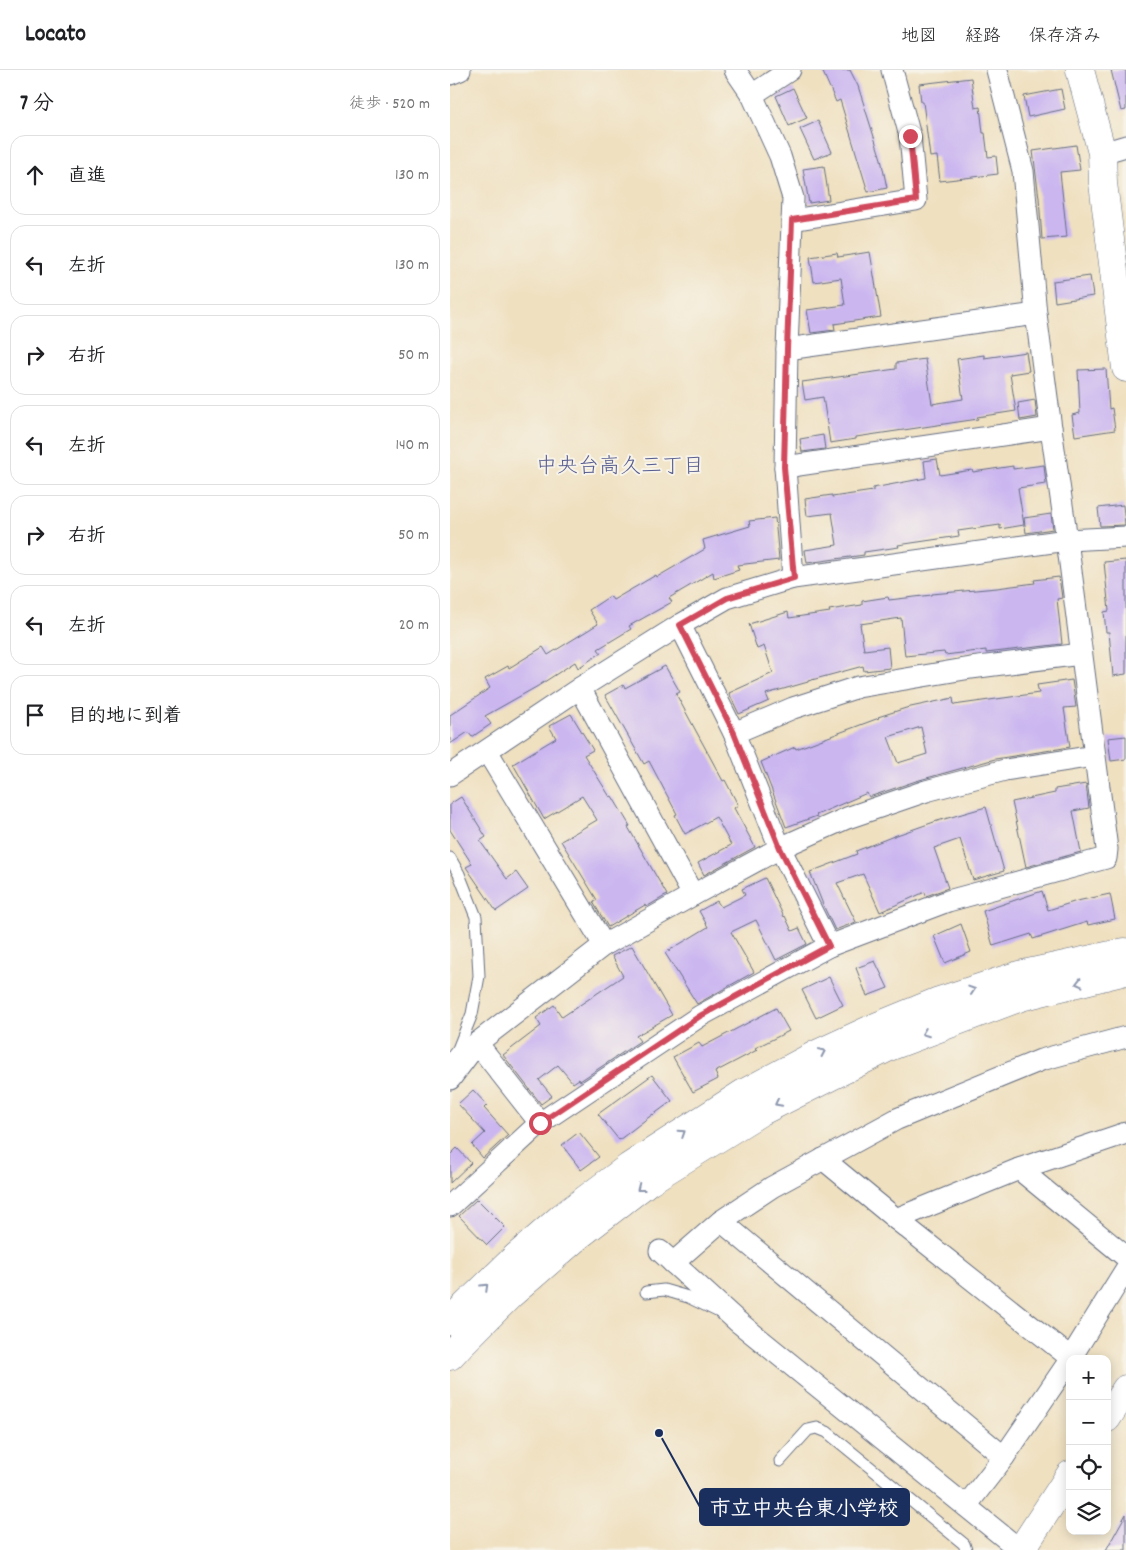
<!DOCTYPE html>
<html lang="ja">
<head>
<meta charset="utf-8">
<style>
  :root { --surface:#fff; --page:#f6f6f6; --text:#202124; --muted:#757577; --line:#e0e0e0 }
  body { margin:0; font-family:Dekko,"Klee One",sans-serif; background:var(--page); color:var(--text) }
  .controls { position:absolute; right:15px; bottom:15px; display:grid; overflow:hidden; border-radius:10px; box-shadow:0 2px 12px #0003 }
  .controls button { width:45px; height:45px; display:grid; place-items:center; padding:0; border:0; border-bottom:1px solid var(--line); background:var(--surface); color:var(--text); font:25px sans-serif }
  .stop { position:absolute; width:15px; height:15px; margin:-11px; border:4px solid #d1495b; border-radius:50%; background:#fff }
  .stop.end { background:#d1495b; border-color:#fff; box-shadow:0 1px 5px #0008 }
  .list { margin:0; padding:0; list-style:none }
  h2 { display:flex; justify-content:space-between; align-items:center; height:65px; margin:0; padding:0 20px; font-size:21px }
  h2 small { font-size:16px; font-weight:400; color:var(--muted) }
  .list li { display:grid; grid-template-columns:32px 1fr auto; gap:15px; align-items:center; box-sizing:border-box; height:80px; margin:0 10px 10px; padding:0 10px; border:1px solid var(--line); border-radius:15px }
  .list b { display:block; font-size:19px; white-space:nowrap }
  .list em { font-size:16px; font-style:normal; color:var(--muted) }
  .icon { flex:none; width:28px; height:28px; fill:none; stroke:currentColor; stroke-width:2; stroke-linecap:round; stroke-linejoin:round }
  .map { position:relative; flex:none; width:676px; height:1480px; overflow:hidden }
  header { display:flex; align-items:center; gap:30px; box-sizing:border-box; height:70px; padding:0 25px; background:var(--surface); border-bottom:1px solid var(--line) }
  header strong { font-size:24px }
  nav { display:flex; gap:28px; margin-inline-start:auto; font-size:18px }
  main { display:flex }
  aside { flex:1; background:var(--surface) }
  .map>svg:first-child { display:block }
  .building { fill:#cbb6f0; fill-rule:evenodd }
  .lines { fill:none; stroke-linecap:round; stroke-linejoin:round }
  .lane-casing { stroke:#656d80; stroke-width:13 }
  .street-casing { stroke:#656d80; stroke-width:23 }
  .secondary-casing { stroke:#656d80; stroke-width:29 }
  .lane { stroke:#fff; stroke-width:11 }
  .street { stroke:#fff; stroke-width:21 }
  .secondary { stroke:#fff; stroke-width:28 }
  .oneway { stroke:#8d97ae }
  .route { stroke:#d1495b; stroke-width:6 }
  .labels { text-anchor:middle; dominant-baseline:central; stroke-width:4; stroke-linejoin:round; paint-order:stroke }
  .neighbourhood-label { font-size:21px; fill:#595e91; stroke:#f7f3e8 }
  .leader { fill:none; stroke:#1b2f5e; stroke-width:2 }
  .callout-dot { fill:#1b2f5e; stroke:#f7f3e8; stroke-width:2 }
  .callout { fill:#1b2f5e; stroke:#1b2f5e; stroke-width:2 }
  .callout-label { font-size:21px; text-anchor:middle; font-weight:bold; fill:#fff }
</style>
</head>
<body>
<header>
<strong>Locato</strong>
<nav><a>地図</a><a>経路</a><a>保存済み</a></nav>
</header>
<main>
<aside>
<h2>7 分<small>徒歩 · 520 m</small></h2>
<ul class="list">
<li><svg class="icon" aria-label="ahead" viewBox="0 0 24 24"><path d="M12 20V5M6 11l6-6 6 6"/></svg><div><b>直進</b></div><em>130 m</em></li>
<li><svg class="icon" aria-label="left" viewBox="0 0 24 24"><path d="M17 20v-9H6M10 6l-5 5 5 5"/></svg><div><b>左折</b></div><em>130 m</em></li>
<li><svg class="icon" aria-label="right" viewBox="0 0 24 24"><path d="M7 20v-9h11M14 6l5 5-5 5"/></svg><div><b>右折</b></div><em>50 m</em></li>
<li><svg class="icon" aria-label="left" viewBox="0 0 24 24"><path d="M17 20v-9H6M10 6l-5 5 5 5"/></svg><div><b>左折</b></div><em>140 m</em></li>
<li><svg class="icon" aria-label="right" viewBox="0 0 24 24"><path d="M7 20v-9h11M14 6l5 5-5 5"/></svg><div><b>右折</b></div><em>50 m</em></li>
<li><svg class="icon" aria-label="left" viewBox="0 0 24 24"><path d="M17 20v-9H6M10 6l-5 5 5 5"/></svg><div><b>左折</b></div><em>20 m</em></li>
<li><svg class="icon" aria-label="arrive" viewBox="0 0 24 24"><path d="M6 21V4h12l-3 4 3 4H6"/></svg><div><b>目的地に到着</b></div></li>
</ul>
</aside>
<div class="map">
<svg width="676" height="1480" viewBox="0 0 676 1480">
  <rect width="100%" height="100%" fill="#f7f3e8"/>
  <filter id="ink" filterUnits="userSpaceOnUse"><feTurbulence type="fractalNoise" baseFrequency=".02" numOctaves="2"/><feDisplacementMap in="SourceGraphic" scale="10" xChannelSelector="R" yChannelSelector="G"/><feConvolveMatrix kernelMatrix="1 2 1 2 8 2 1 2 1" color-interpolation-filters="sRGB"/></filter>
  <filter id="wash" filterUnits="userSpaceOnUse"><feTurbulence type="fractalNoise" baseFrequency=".0096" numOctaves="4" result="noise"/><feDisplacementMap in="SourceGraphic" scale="20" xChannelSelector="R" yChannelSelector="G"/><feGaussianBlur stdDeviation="1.12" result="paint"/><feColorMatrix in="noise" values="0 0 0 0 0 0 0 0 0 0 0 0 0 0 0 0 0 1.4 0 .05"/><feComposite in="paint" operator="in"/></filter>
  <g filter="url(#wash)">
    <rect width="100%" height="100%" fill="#efe0c0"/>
    <g id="blocks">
      <!-- building -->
      <g class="building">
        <polygon points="372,0 400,0 408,16 431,89 437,118 418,122 390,30 386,32"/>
        <polygon points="661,0 676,0 676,40 671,41"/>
        <polygon points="521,8 525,38 530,37 533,63 535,63 538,87 546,86 548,104 490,111 487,86 480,87 473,32 471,32 469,14"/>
        <polygon points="343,18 357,48 339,56 326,26"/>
        <polygon points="611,19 615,39 578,47 574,26"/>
        <polygon points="368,51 382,82 364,89 350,59"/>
        <polygon points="626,75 630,100 610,102 617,167 592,169 589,128 583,81"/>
        <polygon points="374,96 379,130 359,133 353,99"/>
        <polygon points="420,182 431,247 384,254 385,260 361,263 357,240 395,235 391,208 364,212 360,187 387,183 388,187"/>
        <polygon points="640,206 643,226 605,232 603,211"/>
        <polygon points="576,282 579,301 560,304 566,341 527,347 528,349 406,367 406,369 380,373 373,327 355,330 352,312 446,299 446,293 475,289 482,334 513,329 507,289 534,285 534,288"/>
        <polygon points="656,299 659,339 662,338 665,360 625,366 622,345 630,343 628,300"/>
        <polygon points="585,330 587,347 570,350 568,333"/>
        <polygon points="373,365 375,379 352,382 350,369"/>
        <polygon points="487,389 490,405 522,400 523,402 563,396 563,399 594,395 596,414 568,418 574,455 550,459 550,455 508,461 509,466 448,475 449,477 414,482 414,485 357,493 355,480 387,475 382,443 357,446 355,429 382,425 382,427 423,421 423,418 476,408 474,391"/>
        <polygon points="673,435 675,455 650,456 648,438"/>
        <polygon points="601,444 603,459 576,463 574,448"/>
        <polygon points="325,448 329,490 287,495 289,500 264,508 263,502 219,528 222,532 179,556 181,559 148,579 151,583 128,598 125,592 88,616 35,646 41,654 22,667 18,662 0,674 0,645 40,618 35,609 58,596 59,598 93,577 98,585 148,554 139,540 160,526 163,530 206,505 207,507 255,479 253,470 300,456 299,451"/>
        <polygon points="676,490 676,604 663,606 659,562 656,562 654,542 659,541 654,492"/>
        <polygon points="609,507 612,528 607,529 612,574 536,583 536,580 495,585 494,582 455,586 451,548 410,554 414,580 438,577 440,598 414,601 413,596 358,611 358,612 316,624 319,631 289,644 279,623 323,603 314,576 307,579 299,554 338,542 339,548 380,542 379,540 412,535 412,531 438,527 439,530 482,525 482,524 547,518 585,513 584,510"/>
        <polygon points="215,596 230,622 226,624 273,711 275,710 288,735 284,738 305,777 254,805 248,793 281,775 266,747 235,764 225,745 227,744 199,691 194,694 155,625 173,615 175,618"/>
        <path d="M622,610l4,27 -12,1 6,39 -75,12 -79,22 -47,16 -2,-4 -51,22 1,1 -31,11 -25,-65 34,-15 1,2 83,-31 -1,-1 28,-9 47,-10 1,7 85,-12 -2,-8zM471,657l6,27 -29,9 -10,-26z"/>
        <polygon points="121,644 143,680 134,685 160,727 162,726 180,756 178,757 217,825 196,837 195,835 158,857 143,832 147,830 111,771 147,750 132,726 94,749 63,694 106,668 99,656"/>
        <polygon points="676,666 676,689 661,691 658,668"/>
        <polygon points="636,714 639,738 623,741 631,782 576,797 562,732 605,723 605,719"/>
        <polygon points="11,727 36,767 30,771 57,809 66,802 78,819 46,841 16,797 22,794 0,760 0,734"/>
        <polygon points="536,737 554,801 523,810 510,769 484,778 498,818 476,826 475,822 430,842 413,804 387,813 406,852 385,860 374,837 360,802 407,784 406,781 444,766 484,752"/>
        <polygon points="315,808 334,847 335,846 342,861 349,858 357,874 326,890 306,850 281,862 304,902 247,934 215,883 258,857 249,841 267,831 271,837 295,825 292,819"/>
        <polygon points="592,821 598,840 627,831 660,824 665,849 638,855 637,852 583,869 581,864 543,876 533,841"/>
        <polygon points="511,854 521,882 495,893 484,866"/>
        <polygon points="182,876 222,945 186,966 190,971 130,1011 129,1009 123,1013 108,995 89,1010 102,1026 91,1034 53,985 91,956 86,948 104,935 112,947 173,906 162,886"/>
        <polygon points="425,891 438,918 417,926 406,898"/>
        <polygon points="379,907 393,935 366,948 352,920"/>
        <polygon points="326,938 339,961 305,978 307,980 265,1002 268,1009 243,1022 223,987 249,973 252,977"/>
        <polygon points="202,1005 222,1031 203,1045 203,1044 169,1070 148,1044"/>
        <polygon points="23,1020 37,1035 34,1038 58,1065 33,1088 22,1075 35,1063 8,1034"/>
        <polygon points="129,1062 149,1087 131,1100 112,1075"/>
        <polygon points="7,1078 21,1093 0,1113 0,1085"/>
        <polygon points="27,1129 55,1157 37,1175 9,1146"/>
        <polygon points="676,1444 676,1480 656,1480"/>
      </g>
    </g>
  </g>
  <g filter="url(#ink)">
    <use href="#blocks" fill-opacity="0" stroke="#656d80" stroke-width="1"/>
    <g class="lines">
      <!-- lane casing -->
      <g class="lane-casing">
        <g id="lane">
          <polyline points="0,788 9,804 26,847 29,906 22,944 8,979 0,989"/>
          <polyline points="196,1222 214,1220 238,1227 267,1241"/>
          <polyline points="330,1391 358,1360 367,1358 377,1362 514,1474 516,1480"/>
        </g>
      </g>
      <!-- street casing -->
      <g class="street-casing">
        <g id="street">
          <polyline points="285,0 302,25 330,86 343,128 337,279 335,397 343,508"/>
          <polyline points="0,4 10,0"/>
          <polyline points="302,25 340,0"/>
          <polyline points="652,83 676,76"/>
          <polyline points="342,150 466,130 460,66 442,0"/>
          <polyline points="337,279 586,244"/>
          <polyline points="335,397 601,358"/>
          <polyline points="230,555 284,663 330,778 379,876"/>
          <polyline points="130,618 243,825"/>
          <polyline points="284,663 343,638 408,617 521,598 631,584"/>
          <polyline points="37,681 154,875"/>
          <polyline points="0,705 130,618 230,555 277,528 343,508 617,470 676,467"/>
          <polyline points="27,973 90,1053"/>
          <polyline points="0,1009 27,973 154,875 243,825 330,778 397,748 476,721 555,700 644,686"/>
          <polyline points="373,1089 446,1149 621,1288"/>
          <polyline points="569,1099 676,1187"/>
          <polyline points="0,1136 90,1053 250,946 379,876 498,831 656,788 657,779 617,470 601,358 586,244 573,101 547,0"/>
          <polyline points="446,1149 569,1099 676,1063"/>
          <polyline points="271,1151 554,1387"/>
          <polyline points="210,1181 287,1251 570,1480"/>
          <polyline points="223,1193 271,1151 322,1117 447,1049 591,990 676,967"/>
          <polyline points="620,1289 676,1199"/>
          <polyline points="516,1436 554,1387 620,1290"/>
        </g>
      </g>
      <!-- secondary casing -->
      <g class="secondary-casing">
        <g id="secondary">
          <polyline points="630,0 652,83 653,113 676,298"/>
          <polyline points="0,1251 66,1187 112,1147 179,1097 294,1023 365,985 428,956 489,931 569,905 675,882"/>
          <polyline points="0,1286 13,1272 60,1225 128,1166 199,1111 310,1042 439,977 571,927 676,901"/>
          <polyline points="657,1348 676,1319"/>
          <polyline points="571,1480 620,1405"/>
        </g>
      </g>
      <!-- lane -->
      <use href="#lane" class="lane"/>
      <!-- street -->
      <use href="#street" class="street"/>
      <!-- secondary -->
      <use href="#secondary" class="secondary"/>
    </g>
    <!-- one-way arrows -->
    <defs><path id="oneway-chevron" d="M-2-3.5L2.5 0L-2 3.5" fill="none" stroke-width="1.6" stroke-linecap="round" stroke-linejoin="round" transform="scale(1.25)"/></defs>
    <g class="oneway">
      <use href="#oneway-chevron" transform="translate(629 913) rotate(166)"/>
      <use href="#oneway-chevron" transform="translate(522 920) rotate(-18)"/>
      <use href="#oneway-chevron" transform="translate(475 963) rotate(159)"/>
      <use href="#oneway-chevron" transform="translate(372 982) rotate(-25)"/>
      <use href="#oneway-chevron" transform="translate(328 1033) rotate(153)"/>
      <use href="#oneway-chevron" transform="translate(232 1063) rotate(-33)"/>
      <use href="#oneway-chevron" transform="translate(190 1118) rotate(142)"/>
      <use href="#oneway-chevron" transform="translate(35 1217) rotate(-44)"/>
    </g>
  </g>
  <g class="lines" filter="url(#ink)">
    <!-- route -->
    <polyline class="route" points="90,1053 250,946 379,876 330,778 284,663 230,555 277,528 344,508 334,397 337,279 342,150 466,130 460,66"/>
  </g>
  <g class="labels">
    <!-- neighbourhood labels -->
    <g class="neighbourhood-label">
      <text x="170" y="398">中央台高久三丁目</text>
    </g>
  </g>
  <!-- callouts -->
  <path class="leader" d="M209 1363L250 1437"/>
  <circle class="callout-dot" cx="209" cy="1363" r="5"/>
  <rect class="callout" x="250" y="1419" width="209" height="36" rx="5"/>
  <g class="callout-label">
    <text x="354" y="1445">市立中央台東小学校</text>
  </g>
</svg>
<div class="controls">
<button>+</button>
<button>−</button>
<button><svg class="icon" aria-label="locate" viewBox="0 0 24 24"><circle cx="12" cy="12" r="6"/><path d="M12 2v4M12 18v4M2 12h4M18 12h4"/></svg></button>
<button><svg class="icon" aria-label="layers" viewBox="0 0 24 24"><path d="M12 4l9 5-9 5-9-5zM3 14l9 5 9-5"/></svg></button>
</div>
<div class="stop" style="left:90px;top:1053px"></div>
<div class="stop end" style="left:460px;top:66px"></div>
</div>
</main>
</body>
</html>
